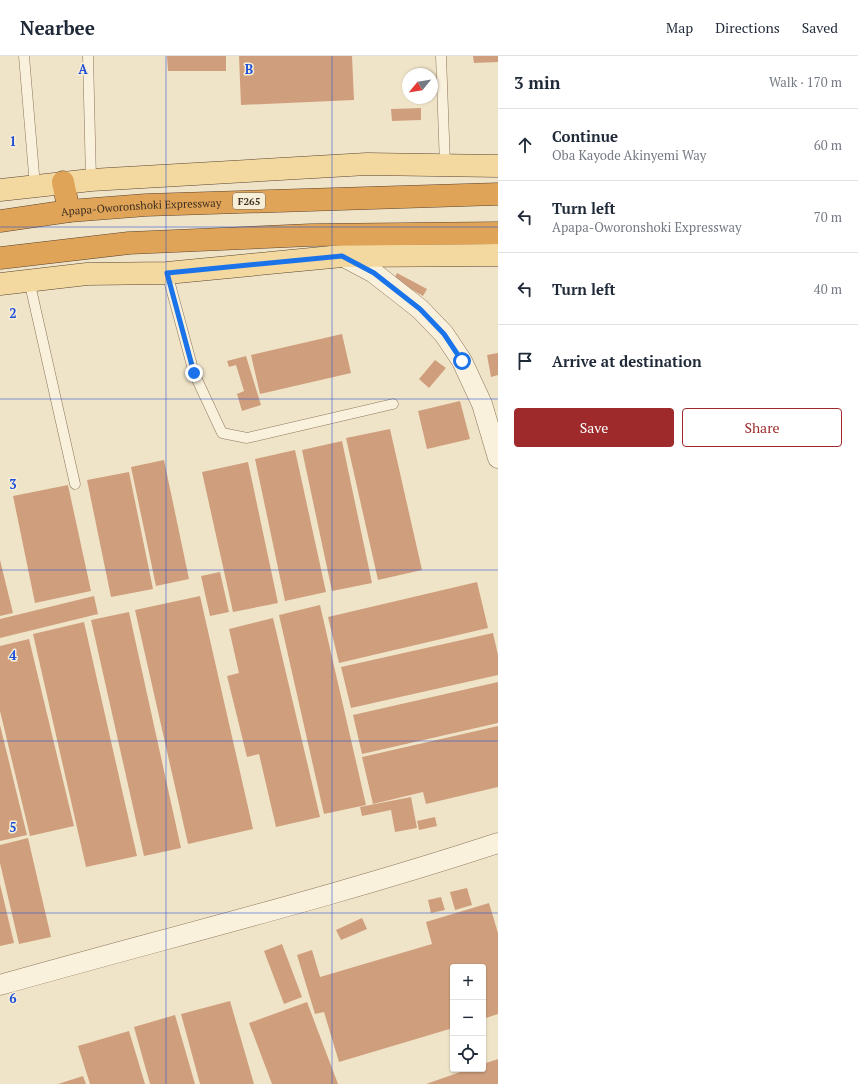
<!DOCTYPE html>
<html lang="en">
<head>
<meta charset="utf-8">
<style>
  :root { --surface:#fff; --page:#f2f2f3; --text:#1f2937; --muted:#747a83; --line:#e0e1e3; --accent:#9e2a2b }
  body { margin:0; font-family:"PT Serif",serif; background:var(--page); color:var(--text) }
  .controls { position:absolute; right:12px; bottom:12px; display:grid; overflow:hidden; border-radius:4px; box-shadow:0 1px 3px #0004 }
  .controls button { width:36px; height:36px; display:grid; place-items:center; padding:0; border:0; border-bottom:1px solid var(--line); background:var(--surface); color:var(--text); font:20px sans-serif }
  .compass { position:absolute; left:402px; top:12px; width:36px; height:36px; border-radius:50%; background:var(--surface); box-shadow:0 1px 3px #0004; rotate:240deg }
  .stop { position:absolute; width:12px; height:12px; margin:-9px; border:3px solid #1a73e8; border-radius:50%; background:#fff }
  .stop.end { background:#1a73e8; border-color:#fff; box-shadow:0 1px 4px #0008 }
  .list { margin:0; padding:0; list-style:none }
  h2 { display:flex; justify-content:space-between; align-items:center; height:52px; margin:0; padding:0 16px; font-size:17px }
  h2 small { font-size:13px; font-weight:400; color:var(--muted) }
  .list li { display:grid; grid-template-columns:26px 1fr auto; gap:12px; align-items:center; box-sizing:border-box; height:72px; padding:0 16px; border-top:1px solid var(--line) }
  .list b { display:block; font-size:15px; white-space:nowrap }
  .list p { margin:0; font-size:13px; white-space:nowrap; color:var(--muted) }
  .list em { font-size:13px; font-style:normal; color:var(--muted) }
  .actions { display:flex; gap:8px; padding:12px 16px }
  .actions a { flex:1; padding:9px 0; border:1px solid var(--accent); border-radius:4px; text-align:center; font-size:14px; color:var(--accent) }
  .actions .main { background:var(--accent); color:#fff }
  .icon { flex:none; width:22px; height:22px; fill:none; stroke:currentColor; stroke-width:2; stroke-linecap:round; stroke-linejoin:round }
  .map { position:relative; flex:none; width:498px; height:1028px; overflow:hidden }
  header { display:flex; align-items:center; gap:24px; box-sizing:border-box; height:56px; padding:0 20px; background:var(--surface); border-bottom:1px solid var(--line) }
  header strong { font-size:19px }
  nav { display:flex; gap:22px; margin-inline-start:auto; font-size:14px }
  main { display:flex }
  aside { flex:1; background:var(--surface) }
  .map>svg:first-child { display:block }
  .building { fill:#cf9f7d }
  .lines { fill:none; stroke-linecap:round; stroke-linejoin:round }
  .service-casing { stroke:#8d765c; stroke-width:11 }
  .minor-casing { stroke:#8d765c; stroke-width:21 }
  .primary-casing { stroke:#5b4430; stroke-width:23 }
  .motorway-casing { stroke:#5b4430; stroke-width:23 }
  .service { stroke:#faf1dc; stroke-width:10 }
  .minor { stroke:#faf1dc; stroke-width:20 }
  .primary { stroke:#f3d9a0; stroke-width:22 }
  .motorway { stroke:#e0a458; stroke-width:22 }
  .route { stroke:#1a73e8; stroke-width:5 }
  .grid { fill:none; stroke:#1d4ed8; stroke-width:1; stroke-opacity:0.55 }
  .labels { text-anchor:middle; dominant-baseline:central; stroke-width:3; stroke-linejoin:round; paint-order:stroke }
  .shield { fill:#f7eed8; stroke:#756857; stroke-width:1 }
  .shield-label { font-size:10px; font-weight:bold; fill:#3d2e20 }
  .street-label { font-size:11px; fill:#3d2e20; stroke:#f7eed8 }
  .grid-label { font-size:13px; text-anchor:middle; font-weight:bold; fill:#1d4ed8; stroke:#f7eed8; stroke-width:3; stroke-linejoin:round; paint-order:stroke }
</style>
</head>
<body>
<header>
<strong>Nearbee</strong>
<nav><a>Map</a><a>Directions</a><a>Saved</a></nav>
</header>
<main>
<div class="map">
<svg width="498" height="1028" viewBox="0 0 498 1028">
  <rect width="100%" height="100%" fill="#f0e4c8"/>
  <!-- building -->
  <g class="building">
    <polygon points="167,0 226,0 226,15 168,15"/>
    <polygon points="239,0 352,0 354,44 241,49"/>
    <polygon points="473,0 498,0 498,6 474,7"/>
    <polygon points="421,52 421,64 392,65 391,53"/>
    <polygon points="397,217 427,233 423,240 394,223"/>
    <polygon points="342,278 351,317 260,338 251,299"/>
    <polygon points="498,297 498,319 491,321 487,299"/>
    <polygon points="246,300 261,349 242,355 237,338 244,335 236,309 229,311 227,305"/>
    <polygon points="435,304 446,312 429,332 419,323"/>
    <polygon points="460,345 470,383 427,393 418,355"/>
    <polygon points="390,373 422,514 378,524 346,382"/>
    <polygon points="342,385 372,527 332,535 302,394"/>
    <polygon points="295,394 326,536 285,545 255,403"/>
    <polygon points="164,404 189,523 156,530 131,411"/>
    <polygon points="248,406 278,547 233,556 202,416"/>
    <polygon points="129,416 153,533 111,541 87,424"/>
    <polygon points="68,429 91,535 35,547 13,440"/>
    <polygon points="0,504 13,557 0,560"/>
    <polygon points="220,516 229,556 210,560 201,520"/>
    <polygon points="477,526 488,572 339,607 328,561"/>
    <polygon points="94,540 98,558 0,582 0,563"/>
    <polygon points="200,540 253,773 188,788 135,554"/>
    <polygon points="320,549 366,749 324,758 279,559"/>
    <polygon points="129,556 181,792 144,800 91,564"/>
    <polygon points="273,562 320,761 276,771 259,698 247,701 227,620 239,617 229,573"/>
    <polygon points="84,566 137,800 86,811 33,578"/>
    <polygon points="493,577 498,599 498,619 351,652 341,611"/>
    <polygon points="29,583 74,770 30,780 0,655 0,590"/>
    <polygon points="498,626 498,667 362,698 353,659"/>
    <polygon points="0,669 27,779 0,785"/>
    <polygon points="498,670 498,731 426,748 423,736 373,748 362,701"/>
    <polygon points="411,741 417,772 395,776 391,754 362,760 360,751"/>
    <polygon points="435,761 437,770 419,774 417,765"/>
    <polygon points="28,782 51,881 19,888 0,807 0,789"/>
    <polygon points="0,828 14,887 0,890"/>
    <polygon points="467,832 472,849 455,854 450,836"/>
    <polygon points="441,841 445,854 431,857 428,844"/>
    <polygon points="489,847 498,877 498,958 483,963 483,911 453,911 453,972 339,1006 324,956 315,958 297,899 312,894 320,921 432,888 426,866"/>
    <polygon points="362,862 367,873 341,884 336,874"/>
    <polygon points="282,888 302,941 284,948 264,895"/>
    <polygon points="230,945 254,1028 200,1028 181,958"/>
    <polygon points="307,946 338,1028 272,1028 249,967"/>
    <polygon points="175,959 195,1028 150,1028 134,971"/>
    <polygon points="129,975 145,1028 90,1028 78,990"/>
    <polygon points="498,1003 498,1028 426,1028 469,1013 483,1013 483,1008"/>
    <polygon points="83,1020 86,1028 58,1028"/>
  </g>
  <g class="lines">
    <!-- service casing -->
    <g class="service-casing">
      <g id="service">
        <polyline points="24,0 35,130"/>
        <polyline points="88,0 91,124"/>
        <polyline points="441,0 445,109"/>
        <polyline points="167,217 194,317 222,377 247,382 393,348"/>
        <polyline points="29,224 75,428"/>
      </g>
    </g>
    <!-- minor casing -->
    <g class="minor-casing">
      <g id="minor">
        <polyline points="342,200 374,217 420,253 444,278 462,305 482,348 498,402"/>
        <path d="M0,929c166,-47 334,-88 498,-142"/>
      </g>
    </g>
    <!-- primary casing -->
    <g class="primary-casing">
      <g id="primary">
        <polyline points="0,134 91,124 367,108 498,110"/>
        <polyline points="0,228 87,218 167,217 342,200 498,199"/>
      </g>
    </g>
    <!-- motorway casing -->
    <g class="motorway-casing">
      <g id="motorway">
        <polyline points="63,126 69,155"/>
        <path id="s1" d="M0,165l69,-10 77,-6 352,-11"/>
        <polyline points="0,202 129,187 311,179 498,177"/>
      </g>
    </g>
    <!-- service -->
    <use href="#service" class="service"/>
    <!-- minor -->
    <use href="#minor" class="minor"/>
    <!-- primary -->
    <use href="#primary" class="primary"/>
    <!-- motorway -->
    <use href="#motorway" class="motorway"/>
  </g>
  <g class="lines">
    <!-- route -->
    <polyline class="route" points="194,317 167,217 342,200 374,217 420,253 444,278 462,305"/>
  </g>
  <!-- grid -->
  <path class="grid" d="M166,0v1028M332,0v1028M0,171h498M0,343h498M0,514h498M0,685h498M0,857h498"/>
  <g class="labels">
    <!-- shield labels -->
    <rect class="shield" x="233" y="137" width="32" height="16" rx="3"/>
    <g class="shield-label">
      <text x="249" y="145">F265</text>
    </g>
    <!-- street labels -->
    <g class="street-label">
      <text stroke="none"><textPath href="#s1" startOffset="142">Apapa-Oworonshoki Expressway</textPath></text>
    </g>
  </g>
  <g class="grid-label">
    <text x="83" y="18">A</text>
    <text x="249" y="18">B</text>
    <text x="13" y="90">1</text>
    <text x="13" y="262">2</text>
    <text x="13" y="433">3</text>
    <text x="13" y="604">4</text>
    <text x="13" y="776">5</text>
    <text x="13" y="947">6</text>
  </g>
</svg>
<div class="controls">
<button>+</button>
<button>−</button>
<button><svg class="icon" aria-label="locate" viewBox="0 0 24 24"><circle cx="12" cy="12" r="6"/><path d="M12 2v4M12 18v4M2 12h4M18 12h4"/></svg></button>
</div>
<svg class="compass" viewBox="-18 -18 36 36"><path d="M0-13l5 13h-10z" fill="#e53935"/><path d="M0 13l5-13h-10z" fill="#747a83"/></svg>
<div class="stop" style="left:462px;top:305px"></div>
<div class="stop end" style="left:194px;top:317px"></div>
</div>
<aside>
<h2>3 min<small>Walk · 170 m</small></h2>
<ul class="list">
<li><svg class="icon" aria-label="ahead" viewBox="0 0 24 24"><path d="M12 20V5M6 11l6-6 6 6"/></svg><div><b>Continue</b><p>Oba Kayode Akinyemi Way</p></div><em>60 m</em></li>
<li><svg class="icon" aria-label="left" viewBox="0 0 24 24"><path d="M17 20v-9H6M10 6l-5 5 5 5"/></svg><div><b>Turn left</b><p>Apapa-Oworonshoki Expressway</p></div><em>70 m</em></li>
<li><svg class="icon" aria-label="left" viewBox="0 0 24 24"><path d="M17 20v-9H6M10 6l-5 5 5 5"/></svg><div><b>Turn left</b></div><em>40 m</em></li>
<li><svg class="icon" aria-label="arrive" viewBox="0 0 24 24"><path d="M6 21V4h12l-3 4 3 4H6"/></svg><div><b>Arrive at destination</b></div></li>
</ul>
<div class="actions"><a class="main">Save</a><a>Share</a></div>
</aside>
</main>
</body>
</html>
